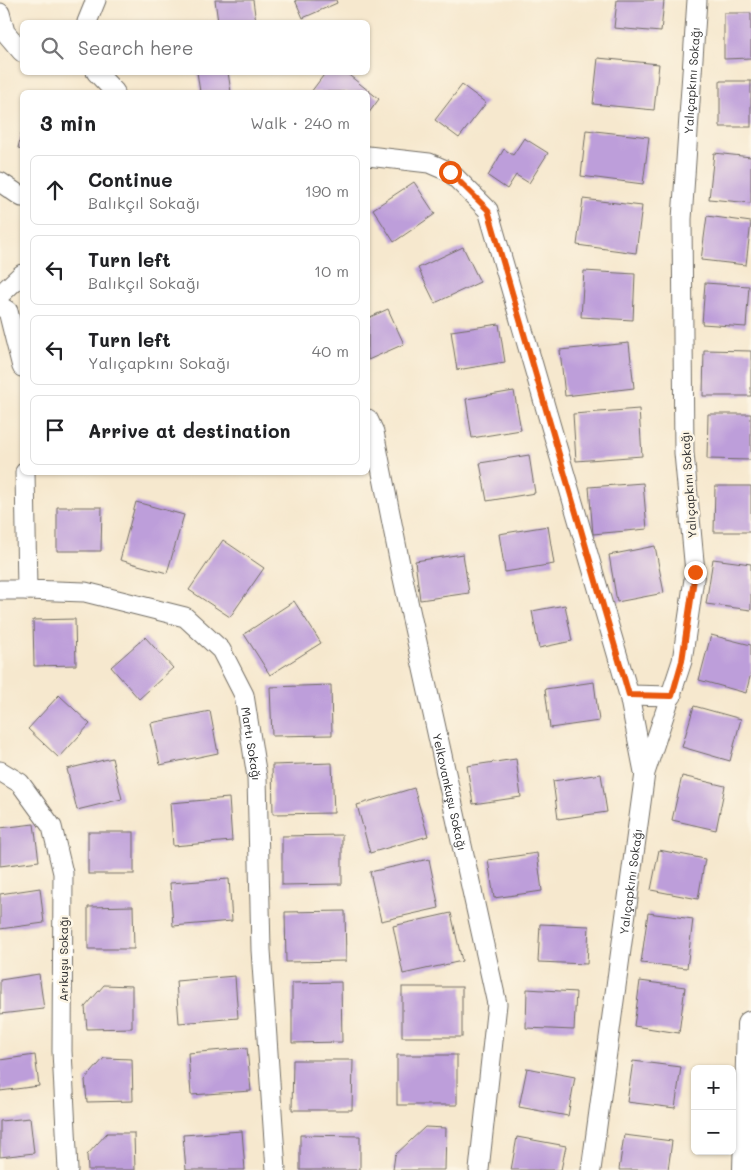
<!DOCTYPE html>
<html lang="en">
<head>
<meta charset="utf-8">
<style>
  :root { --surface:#fff; --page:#f2f2f2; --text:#202124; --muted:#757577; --line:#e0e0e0 }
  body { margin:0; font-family:Mali,sans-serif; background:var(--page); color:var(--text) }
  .controls { position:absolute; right:15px; bottom:15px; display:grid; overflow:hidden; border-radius:8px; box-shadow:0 1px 4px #0004 }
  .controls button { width:45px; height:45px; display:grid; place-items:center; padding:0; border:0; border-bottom:1px solid var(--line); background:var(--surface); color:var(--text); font:25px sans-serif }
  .stop { position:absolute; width:15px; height:15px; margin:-11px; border:4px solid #ea580c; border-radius:50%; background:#fff }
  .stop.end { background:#ea580c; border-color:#fff; box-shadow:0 1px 5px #0008 }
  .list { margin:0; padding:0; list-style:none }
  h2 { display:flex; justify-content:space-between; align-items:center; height:65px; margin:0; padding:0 20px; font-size:21px }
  h2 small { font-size:16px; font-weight:400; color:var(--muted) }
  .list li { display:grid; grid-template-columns:32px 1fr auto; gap:15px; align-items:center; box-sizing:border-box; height:70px; margin:0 10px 10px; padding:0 10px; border:1px solid var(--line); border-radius:8px }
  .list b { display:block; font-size:19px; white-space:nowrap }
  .list p { margin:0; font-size:16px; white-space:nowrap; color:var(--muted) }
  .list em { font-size:16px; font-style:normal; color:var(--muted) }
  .icon { flex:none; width:28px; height:28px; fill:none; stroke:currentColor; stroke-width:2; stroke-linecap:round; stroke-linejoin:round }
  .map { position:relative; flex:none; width:751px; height:1170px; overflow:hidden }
  .search { position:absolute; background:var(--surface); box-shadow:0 1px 4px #0004; left:20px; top:20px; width:350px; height:55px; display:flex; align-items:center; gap:12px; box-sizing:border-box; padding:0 18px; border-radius:8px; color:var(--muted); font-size:19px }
  .panel { position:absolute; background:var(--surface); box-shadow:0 1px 4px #0004; left:20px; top:90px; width:350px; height:385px; border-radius:8px }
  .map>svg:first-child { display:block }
  .building { fill:#bd9eda }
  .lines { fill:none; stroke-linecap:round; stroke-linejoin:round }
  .minor-casing { stroke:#726d64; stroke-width:21 }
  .highway-casing { stroke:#726d64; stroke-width:30 }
  .minor { stroke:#fff; stroke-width:19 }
  .highway { stroke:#fff; stroke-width:28 }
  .route { stroke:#ea580c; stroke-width:6 }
  .labels { text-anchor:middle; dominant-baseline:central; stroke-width:5; stroke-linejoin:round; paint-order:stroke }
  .street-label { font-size:12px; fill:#2b2b2b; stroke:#fcf5e5 }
</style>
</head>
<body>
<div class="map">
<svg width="751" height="1170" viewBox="0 0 751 1170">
  <rect width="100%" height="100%" fill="#fcf5e5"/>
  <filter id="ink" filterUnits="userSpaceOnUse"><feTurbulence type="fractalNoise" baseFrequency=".02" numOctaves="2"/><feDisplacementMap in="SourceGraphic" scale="10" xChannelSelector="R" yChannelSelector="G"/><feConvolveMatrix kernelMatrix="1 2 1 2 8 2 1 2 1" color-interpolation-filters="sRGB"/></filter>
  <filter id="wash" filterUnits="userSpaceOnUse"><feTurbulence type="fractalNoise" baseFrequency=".0096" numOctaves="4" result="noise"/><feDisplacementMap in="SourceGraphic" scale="20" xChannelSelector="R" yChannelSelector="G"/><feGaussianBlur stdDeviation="1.12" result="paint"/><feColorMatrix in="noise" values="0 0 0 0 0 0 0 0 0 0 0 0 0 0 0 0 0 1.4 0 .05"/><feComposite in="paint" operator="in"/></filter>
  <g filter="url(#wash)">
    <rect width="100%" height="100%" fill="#f6e8ce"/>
    <g id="blocks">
      <!-- building -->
      <g class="building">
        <polygon points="215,0 253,0 256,22 218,22"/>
        <polygon points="295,0 336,0 337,3 303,18"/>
        <polygon points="617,0 664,0 661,32 614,28"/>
        <polygon points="724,13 751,13 751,58 724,59"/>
        <polygon points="598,58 659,64 654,110 593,104"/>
        <polygon points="197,72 228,72 231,92 200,92"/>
        <polygon points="326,72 345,72 379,99 368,114 368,92 311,92"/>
        <rect x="720" y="81" width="31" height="46"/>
        <polygon points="462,85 486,103 459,138 435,120"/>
        <polygon points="586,130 649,137 643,184 581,176"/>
        <polygon points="22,131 22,149 18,148"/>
        <polygon points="524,138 548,153 529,183 516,175 507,189 488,176 504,149 513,155"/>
        <polygon points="714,153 751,157 751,203 709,199"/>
        <polygon points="414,182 435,214 394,242 373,209"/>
        <polygon points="583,199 642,206 636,253 577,245"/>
        <polygon points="707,216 751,222 746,265 701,260"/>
        <polygon points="463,247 480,282 435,303 418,268"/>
        <polygon points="584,271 635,274 633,320 581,317"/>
        <polygon points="705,283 749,286 746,327 702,324"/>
        <polygon points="388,309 404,344 368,360 368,318"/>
        <polygon points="499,324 505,362 457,370 451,331"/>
        <polygon points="629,343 634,388 565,396 560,350"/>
        <polygon points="704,350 751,351 751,396 703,396"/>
        <polygon points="514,391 521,430 472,438 466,399"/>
        <polygon points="639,409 642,456 576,461 573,414"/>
        <polygon points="708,414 751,414 751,460 707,459"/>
        <polygon points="529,455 535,493 487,501 480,463"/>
        <polygon points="643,483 647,529 593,534 589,487"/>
        <polygon points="715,486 751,486 751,532 714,532"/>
        <polygon points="136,502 184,515 167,573 120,560"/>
        <polygon points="57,507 102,507 101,551 57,551"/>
        <polygon points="548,526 554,564 505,572 499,534"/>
        <polygon points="223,540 264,568 230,617 189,590"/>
        <polygon points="655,546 664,593 617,602 609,555"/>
        <polygon points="463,554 469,593 420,600 415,561"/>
        <polygon points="713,559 751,564 751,610 706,604"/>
        <polygon points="294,601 321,643 270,675 244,634"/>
        <polygon points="565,605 572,641 539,648 532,611"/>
        <polygon points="75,619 76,665 34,666 33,620"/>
        <polygon points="711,635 751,645 751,673 746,693 699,680"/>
        <polygon points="145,637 173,668 139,699 111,667"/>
        <polygon points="594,682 599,721 550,728 545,689"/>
        <polygon points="331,685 332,735 272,736 270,687"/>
        <polygon points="59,695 90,724 59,758 28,729"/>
        <polygon points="694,706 741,719 730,761 682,747"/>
        <polygon points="210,711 218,753 160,765 151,723"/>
        <polygon points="112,758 122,799 77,810 67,769"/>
        <polygon points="516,759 521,797 473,804 467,766"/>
        <polygon points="332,763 334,813 273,814 272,765"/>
        <polygon points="601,774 607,812 558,819 553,781"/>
        <polygon points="682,776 725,786 716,830 672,820"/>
        <polygon points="414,788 428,836 370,853 357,805"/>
        <polygon points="229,798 232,841 173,846 170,803"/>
        <polygon points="34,824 39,861 0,866 0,828"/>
        <rect x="88" y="832" width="46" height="42"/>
        <polygon points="342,835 342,884 282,885 282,836"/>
        <polygon points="659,850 705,859 698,899 651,890"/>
        <polygon points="537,853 542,891 494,898 488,860"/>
        <polygon points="429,859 439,908 381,921 370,872"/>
        <polygon points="229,879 232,921 173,926 170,883"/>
        <polygon points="40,888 44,923 0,929 0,894"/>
        <polygon points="133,906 134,949 88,949 88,907"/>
        <polygon points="345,911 346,961 286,962 285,912"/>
        <polygon points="451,913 462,961 403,974 393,926"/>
        <polygon points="648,913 693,919 687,968 641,963"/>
        <polygon points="540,924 589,926 587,964 538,962"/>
        <polygon points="39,974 44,1009 0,1014 0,980"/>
        <polygon points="235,976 238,1018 179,1023 176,981"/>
        <polygon points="640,981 685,987 679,1033 634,1026"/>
        <polygon points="341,982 342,1042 292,1043 292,983"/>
        <polygon points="104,985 132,986 132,1028 87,1029 85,1007"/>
        <rect x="402" y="987" width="60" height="50"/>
        <polygon points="527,989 576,992 574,1030 526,1028"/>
        <polygon points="247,1048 251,1091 191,1095 188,1053"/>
        <polygon points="35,1055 39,1086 0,1091 0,1060"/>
        <rect x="397" y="1055" width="60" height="50"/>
        <polygon points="104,1058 132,1059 133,1101 87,1102 85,1080"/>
        <polygon points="293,1060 353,1060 352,1110 292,1110"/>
        <polygon points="633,1061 681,1067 675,1108 627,1102"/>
        <polygon points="527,1068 575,1077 568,1116 519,1107"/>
        <polygon points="30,1118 34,1153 0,1157 0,1121"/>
        <polygon points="425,1127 446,1128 445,1170 393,1170 395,1155"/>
        <polygon points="242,1131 245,1170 186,1170 183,1135"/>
        <polygon points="107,1133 134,1133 135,1170 88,1170 87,1155"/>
        <polygon points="300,1135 360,1136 360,1170 300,1170"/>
        <polygon points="624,1135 672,1141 668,1170 619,1170"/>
        <polygon points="517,1137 566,1146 561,1170 511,1170"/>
      </g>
    </g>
  </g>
  <g filter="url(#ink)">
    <use href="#blocks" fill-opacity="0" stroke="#726d64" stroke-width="1"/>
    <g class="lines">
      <!-- minor casing -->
      <g class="minor-casing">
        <g id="minor">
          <polyline points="0,13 5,32 22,52"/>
          <polyline points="87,22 96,0"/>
          <polyline points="96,72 115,92"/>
          <polyline points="368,156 429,163 450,172 488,210 629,695 644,772"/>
          <polyline points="0,182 22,197"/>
          <polyline points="0,295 22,274"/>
          <polyline points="0,306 8,311 22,367"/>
          <path id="s1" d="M368,419l6,13 28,142 95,430 -18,166"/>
          <path id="s2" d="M25,472l2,118 58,2 100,25 36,33 23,45 13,82 4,173 15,220"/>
          <polyline points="0,590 27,590"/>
          <polyline points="629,695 672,696"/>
          <polyline points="0,771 20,783 52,827 63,873 62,1051 68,1170"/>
          <path id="s3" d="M591,1170l54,-397 37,-112 13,-89 -11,-119 -2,-234 15,-219"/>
        </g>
      </g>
      <!-- highway casing -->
      <g class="highway-casing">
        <polyline id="highway" points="747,1170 751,1025"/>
      </g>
      <!-- minor -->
      <use href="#minor" class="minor"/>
      <!-- highway -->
      <use href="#highway" class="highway"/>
    </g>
  </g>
  <g class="lines" filter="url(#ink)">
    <!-- route -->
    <polyline class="route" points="450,172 488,210 629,695 672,696 682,661 695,572"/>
  </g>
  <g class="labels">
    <!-- street labels -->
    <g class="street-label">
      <text stroke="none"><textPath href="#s3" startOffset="1101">Yalıçapkını Sokağı</textPath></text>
      <text transform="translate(688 485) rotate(-94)">Yalıçapkını Sokağı</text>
      <text stroke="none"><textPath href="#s2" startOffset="428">Martı Sokağı</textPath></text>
      <text stroke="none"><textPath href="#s1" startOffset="382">Yelkovankuşu Sokağı</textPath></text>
      <text stroke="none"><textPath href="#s3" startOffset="291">Yalıçapkını Sokağı</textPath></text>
      <text transform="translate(63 959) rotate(-90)">Arıkuşu Sokağı</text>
    </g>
  </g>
</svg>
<div class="controls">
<button>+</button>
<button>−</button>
</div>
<div class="stop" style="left:450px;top:172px"></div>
<div class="stop end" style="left:695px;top:572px"></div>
<div class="search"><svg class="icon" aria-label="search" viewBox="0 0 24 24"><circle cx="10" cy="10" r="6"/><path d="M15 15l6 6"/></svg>Search here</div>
<section class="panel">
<h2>3 min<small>Walk · 240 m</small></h2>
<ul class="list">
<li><svg class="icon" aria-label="ahead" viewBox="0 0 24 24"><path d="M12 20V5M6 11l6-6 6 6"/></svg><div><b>Continue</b><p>Balıkçıl Sokağı</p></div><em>190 m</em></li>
<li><svg class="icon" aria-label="left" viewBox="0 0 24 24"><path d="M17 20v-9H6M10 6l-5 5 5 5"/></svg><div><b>Turn left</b><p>Balıkçıl Sokağı</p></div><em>10 m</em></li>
<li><svg class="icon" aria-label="left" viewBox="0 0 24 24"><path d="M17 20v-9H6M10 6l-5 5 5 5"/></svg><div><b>Turn left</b><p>Yalıçapkını Sokağı</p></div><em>40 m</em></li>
<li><svg class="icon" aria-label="arrive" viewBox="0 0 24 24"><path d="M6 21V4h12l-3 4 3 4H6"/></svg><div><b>Arrive at destination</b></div></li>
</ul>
</section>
</div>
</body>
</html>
